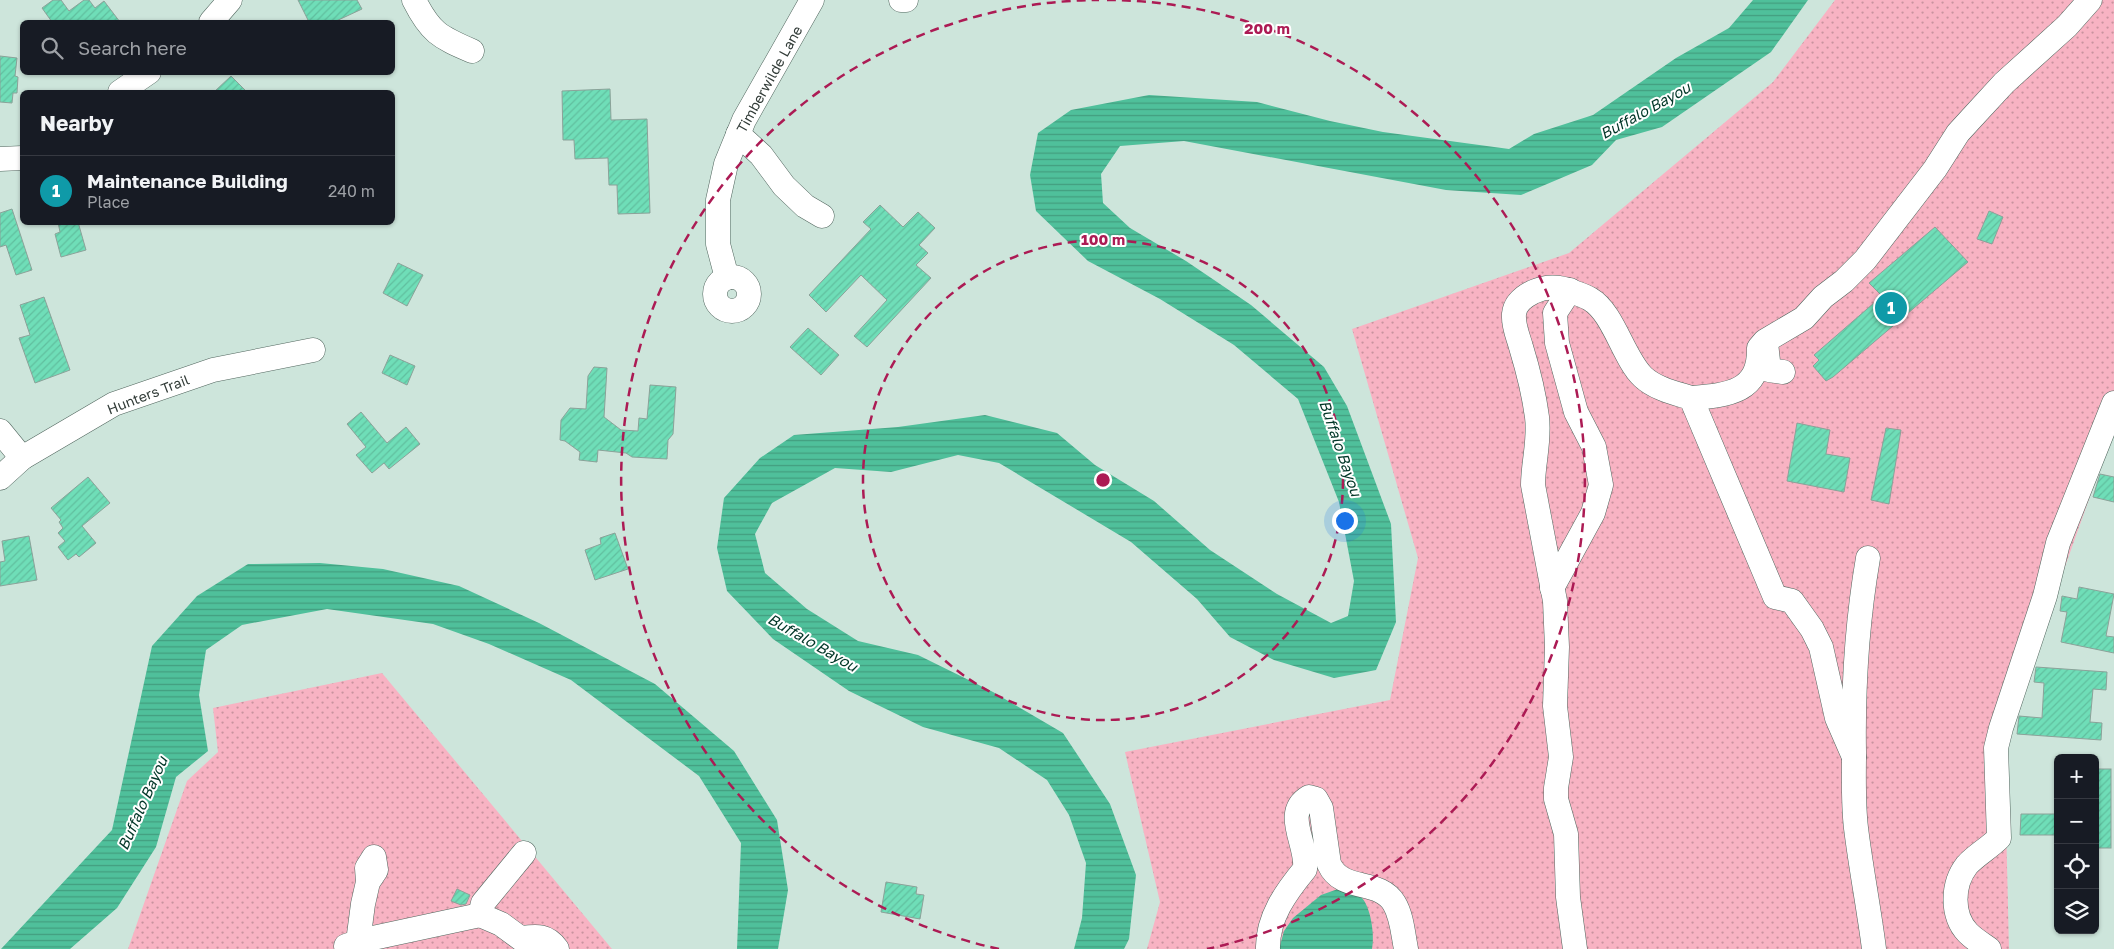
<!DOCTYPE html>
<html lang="en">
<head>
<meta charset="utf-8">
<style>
  :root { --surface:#171b24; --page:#242831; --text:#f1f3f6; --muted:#9ea1a6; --line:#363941; --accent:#8c9099 }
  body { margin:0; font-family:"Golos Text",sans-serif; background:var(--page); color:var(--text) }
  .controls { position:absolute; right:15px; bottom:15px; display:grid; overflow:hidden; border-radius:8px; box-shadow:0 1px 4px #0004 }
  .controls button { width:45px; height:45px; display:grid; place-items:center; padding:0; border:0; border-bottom:1px solid var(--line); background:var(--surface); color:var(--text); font:25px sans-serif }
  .you { position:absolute; left:1344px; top:520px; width:18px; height:18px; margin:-12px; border:4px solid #fff; border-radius:50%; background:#1a73e8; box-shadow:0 0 0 8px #1a73e833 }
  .badge { display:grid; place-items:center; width:32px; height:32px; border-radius:50%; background:var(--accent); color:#fff; font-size:16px; font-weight:700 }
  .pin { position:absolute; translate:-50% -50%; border:2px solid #fff; box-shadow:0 1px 5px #0006 }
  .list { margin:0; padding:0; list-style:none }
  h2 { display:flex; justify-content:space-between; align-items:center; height:65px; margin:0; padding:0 20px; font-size:21px }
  h2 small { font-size:16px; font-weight:400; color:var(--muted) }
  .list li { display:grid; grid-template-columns:32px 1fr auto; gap:15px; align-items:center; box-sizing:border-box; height:70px; padding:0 20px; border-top:1px solid var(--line) }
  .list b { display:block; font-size:19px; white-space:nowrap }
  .list p { margin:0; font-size:16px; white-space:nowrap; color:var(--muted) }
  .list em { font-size:16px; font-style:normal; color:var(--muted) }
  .icon { flex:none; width:28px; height:28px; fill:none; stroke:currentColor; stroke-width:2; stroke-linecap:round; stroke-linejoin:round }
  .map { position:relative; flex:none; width:2114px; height:949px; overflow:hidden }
  .search { position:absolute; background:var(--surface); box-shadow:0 1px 4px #0004; left:20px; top:20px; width:375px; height:55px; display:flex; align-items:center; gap:12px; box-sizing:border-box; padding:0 18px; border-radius:8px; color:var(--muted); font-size:19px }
  .panel { position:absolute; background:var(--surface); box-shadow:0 1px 4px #0004; left:20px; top:90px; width:375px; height:135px; border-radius:8px }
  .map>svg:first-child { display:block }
  .green { fill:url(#green-dots) }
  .water { fill:url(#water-rules) }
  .building { fill:url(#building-hatch); stroke:#8ba299 }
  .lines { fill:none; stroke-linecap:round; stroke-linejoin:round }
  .minor-casing { stroke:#51665e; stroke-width:25 }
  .minor { stroke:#fff; stroke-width:24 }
  .ring { fill:none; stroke:#ac1b54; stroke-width:2.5; stroke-dasharray:9 6 }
  .labels { text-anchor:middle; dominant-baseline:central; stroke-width:4; stroke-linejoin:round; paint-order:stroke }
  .street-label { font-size:14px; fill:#323c38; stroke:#fff }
  .water-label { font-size:15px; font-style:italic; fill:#013627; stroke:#fff }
  .centre { fill:#ac1b54; stroke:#fff; stroke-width:2.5 }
  .ring-label { font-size:15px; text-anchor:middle; font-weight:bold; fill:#ac1b54; stroke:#fff; stroke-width:4; stroke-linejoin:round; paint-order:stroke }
</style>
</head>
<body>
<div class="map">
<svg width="2114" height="949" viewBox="0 0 2114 949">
  <defs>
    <pattern id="green-dots" width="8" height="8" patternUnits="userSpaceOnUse" patternTransform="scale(1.25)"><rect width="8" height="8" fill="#f8b3c3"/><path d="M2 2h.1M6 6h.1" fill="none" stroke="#c9939f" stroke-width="1.8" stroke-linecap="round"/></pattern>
    <pattern id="water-rules" width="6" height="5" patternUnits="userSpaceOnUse" patternTransform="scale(1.25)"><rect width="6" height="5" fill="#4fc09b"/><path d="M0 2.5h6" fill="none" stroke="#429d7f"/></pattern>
    <pattern id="building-hatch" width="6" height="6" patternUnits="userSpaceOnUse" patternTransform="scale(1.25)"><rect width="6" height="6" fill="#6fdeb8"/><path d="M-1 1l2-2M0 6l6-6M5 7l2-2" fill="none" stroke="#61bf9f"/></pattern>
  </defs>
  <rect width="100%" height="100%" fill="#cde5db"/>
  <!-- green -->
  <g class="green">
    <polygon points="1835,0 2114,0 2114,429 2004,738 2009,949 1147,949 1160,902 1125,752 1390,700 1418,558 1352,329 1569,253 1773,82"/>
    <polygon points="382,673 612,949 128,949 187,781 218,752 213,708"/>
  </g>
  <!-- water -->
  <g class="water">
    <polygon points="1753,0 1808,0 1771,52 1662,127 1616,140 1592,165 1521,195 1446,190 1184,141 1120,146 1101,174 1103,203 1130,228 1186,261 1251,305 1324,367 1347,406 1391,524 1396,622 1376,670 1334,678 1274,660 1230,637 1197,599 1131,542 999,463 958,455 891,472 835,468 772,503 755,534 765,573 807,609 858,641 918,655 993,692 1063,733 1110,804 1136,875 1129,939 1124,949 1074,949 1082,918 1086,863 1069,815 1047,780 999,748 923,727 849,691 773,639 727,591 717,548 724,498 760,458 794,435 898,427 985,415 1057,433 1095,465 1154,501 1210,550 1277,594 1331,623 1348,616 1354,581 1339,502 1298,399 1234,345 1160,299 1088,261 1036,211 1030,175 1038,133 1071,110 1149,95 1257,102 1330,121 1383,132 1509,149 1534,134 1593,115 1676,58 1729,28"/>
    <polygon points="320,563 383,569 459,586 539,623 655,684 734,751 777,820 788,890 778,949 737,949 741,843 699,776 571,680 489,644 433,624 327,609 242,625 206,650 199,695 208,751 176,777 156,847 117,908 70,949 1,949 112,830 152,646 197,596 248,564"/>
    <path d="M1338,889c6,2 17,3 22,7 11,9 15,40 12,53h-93l5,-18 9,-13 28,-23z"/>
  </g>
  <!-- building -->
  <g class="building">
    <polygon points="53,0 61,0 69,11 84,0 89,0 95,8 104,1 120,22 52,22 42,8"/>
    <polygon points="298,0 357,0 362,9 334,22 309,22"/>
    <polygon points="0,56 17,58 15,76 18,77 17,93 13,93 12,103 0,102"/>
    <polygon points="231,76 247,92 214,92"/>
    <polygon points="610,89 611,120 647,119 650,213 618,214 617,185 609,185 608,158 575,159 574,140 563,140 562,91"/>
    <polygon points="880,205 903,227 918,212 935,228 919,245 928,253 916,265 931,278 867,347 854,336 887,300 861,275 826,312 809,295 871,229 863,222"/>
    <polygon points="12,209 32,270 16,275 6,245 0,247 0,213"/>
    <polygon points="1989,211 2003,217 1992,244 1977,239"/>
    <polygon points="58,222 78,222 86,250 61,257 55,234 60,232"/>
    <polygon points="1935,227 1968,262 1833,377 1826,381 1813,366 1819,360 1814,355 1882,296 1869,283"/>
    <polygon points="398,263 423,275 407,306 383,293"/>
    <polygon points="44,297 70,370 35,383 19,338 30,335 20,305"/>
    <polygon points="808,328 839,355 821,375 790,347"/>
    <polygon points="390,355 415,366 407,385 382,373"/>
    <polygon points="594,367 607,368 604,417 621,430 638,431 639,418 647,419 650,385 676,387 673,434 668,440 667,459 632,457 626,453 598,450 597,462 579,460 580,452 565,441 560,440 561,420 570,408 586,409 588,376"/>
    <polygon points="361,412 387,443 406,427 420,444 389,469 384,463 372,473 356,455 366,447 347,424"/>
    <polygon points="1797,423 1830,430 1826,454 1850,458 1844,492 1787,481"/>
    <polygon points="1886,428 1901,430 1889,504 1871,500"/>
    <polygon points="2100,474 2114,477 2114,502 2093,497"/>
    <polygon points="88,477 110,503 82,526 96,543 79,557 76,554 68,560 58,547 65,541 58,533 63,528 59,522 61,520 51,508"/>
    <polygon points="615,533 628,569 595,580 585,550 601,544 600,538"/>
    <polygon points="29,536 37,580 0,586 0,562 5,561 2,541"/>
    <polygon points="2079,587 2114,594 2106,636 2114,637 2114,653 2061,642 2067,612 2060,611 2062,596 2077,599"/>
    <polygon points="2036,667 2107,672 2106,690 2093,689 2090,722 2102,723 2101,740 2017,734 2019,716 2042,718 2044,683 2034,682"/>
    <rect x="2095" y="769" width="16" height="79"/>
    <polygon points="2021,814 2058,814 2058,835 2020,835"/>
    <polygon points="886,882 917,887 916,894 924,895 920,919 881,912"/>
    <polygon points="457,889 470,895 466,904 461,905 451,901"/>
  </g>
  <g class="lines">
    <!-- minor casing -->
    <g class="minor-casing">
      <g id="minor">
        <path d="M414,0c16,32 25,37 58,51"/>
        <polyline points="901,0 906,0"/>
        <polyline points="211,22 230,0"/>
        <polyline points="120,92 149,72"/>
        <polyline points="738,134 761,155 784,186 805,206 822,216"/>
        <polyline points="0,159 22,158"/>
        <circle cx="732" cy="294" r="17"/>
        <polyline points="727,278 718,244 718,200 726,164 744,120 812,0"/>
        <polyline points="1766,343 1769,370 1783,372"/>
        <path d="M1691,398c36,-3 69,-5 68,-50l6,-7 39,-23 19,-21 21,-16 21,-21 70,-91 23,-36 11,-12 35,-38 63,-57 23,-26"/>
        <polyline points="0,431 22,458"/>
        <polyline points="0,478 22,458 114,404 213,370 313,350"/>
        <path d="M1868,558c-11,64 -15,129 -14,194 0,26 -1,51 2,76 5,41 13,81 18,121"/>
        <polyline points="1552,588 1593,513 1601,485 1594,447 1576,412 1557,343 1555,313 1570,290"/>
        <polyline points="480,915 501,924 535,949"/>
        <path d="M522,938c15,-2 25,-3 35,11"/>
        <polyline points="346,946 358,942 363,904 368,882 367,868 374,857 376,870 368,882"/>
        <polyline points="349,949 358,942 373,938 480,915 483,903 524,853"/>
        <path d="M1268,949c-1,-31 18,-57 37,-80 3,-25 -23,-56 4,-72l7,2 5,9 8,56c13,29 50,14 65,39 8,13 9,31 12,46"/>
        <path d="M1575,949l-7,-52 -2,-63 -10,-35v-11l5,-31 -6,-51 2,-59 -2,-46 -22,-116c0,-22 7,-45 4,-68 -3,-23 -9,-47 -16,-70 -3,-11 -8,-21 -7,-33 1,-11 9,-17 19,-22 13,-6 26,-6 40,0 6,2 12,4 17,7 24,14 33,59 53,78 13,12 32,16 48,21l84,199 17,4 20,28 9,18 16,71 17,39"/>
        <path d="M1989,949c-7,-5 -15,-10 -21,-16 -17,-18 -16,-49 -1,-68 9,-10 22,-17 32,-27l-3,-90 5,-20 44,-132 13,-53 56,-140"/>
      </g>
    </g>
    <!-- minor -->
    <use href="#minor" class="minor"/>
  </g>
  <!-- distance rings -->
  <g class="ring">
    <circle cx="1103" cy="480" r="240"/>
    <path d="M999 949A480 480 0 0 1 1099 0M1107 0A480 480 0 0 1 1207 949"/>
  </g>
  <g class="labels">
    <!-- street labels -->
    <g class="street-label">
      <text transform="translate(769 79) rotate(-61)">Timberwilde Lane</text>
      <text transform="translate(148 394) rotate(-21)">Hunters Trail</text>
    </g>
    <!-- water labels -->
    <g class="water-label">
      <text transform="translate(1645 110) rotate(-29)">Buffalo Bayou</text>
      <text transform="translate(1341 448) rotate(71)">Buffalo Bayou</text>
      <text transform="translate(813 642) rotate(30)">Buffalo Bayou</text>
      <text transform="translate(142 803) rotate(-66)">Buffalo Bayou</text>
    </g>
  </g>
  <circle cx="1103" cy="480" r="8" class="centre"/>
  <g class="ring-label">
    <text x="1267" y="34">200 m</text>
    <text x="1103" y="245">100 m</text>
  </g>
</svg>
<div class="controls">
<button>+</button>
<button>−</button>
<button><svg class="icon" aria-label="locate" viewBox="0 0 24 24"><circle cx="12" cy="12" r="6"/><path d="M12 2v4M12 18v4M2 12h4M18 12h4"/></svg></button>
<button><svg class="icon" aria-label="layers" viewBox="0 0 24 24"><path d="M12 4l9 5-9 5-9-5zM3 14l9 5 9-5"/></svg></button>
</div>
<div class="you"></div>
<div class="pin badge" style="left:1891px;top:308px;background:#0f9aa8">1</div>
<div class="search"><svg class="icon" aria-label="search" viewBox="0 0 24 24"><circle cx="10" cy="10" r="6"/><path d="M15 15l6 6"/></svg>Search here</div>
<section class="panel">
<h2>Nearby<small></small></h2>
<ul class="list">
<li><span class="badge" style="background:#0f9aa8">1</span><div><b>Maintenance Building</b><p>Place</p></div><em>240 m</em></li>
</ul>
</section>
</div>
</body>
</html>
